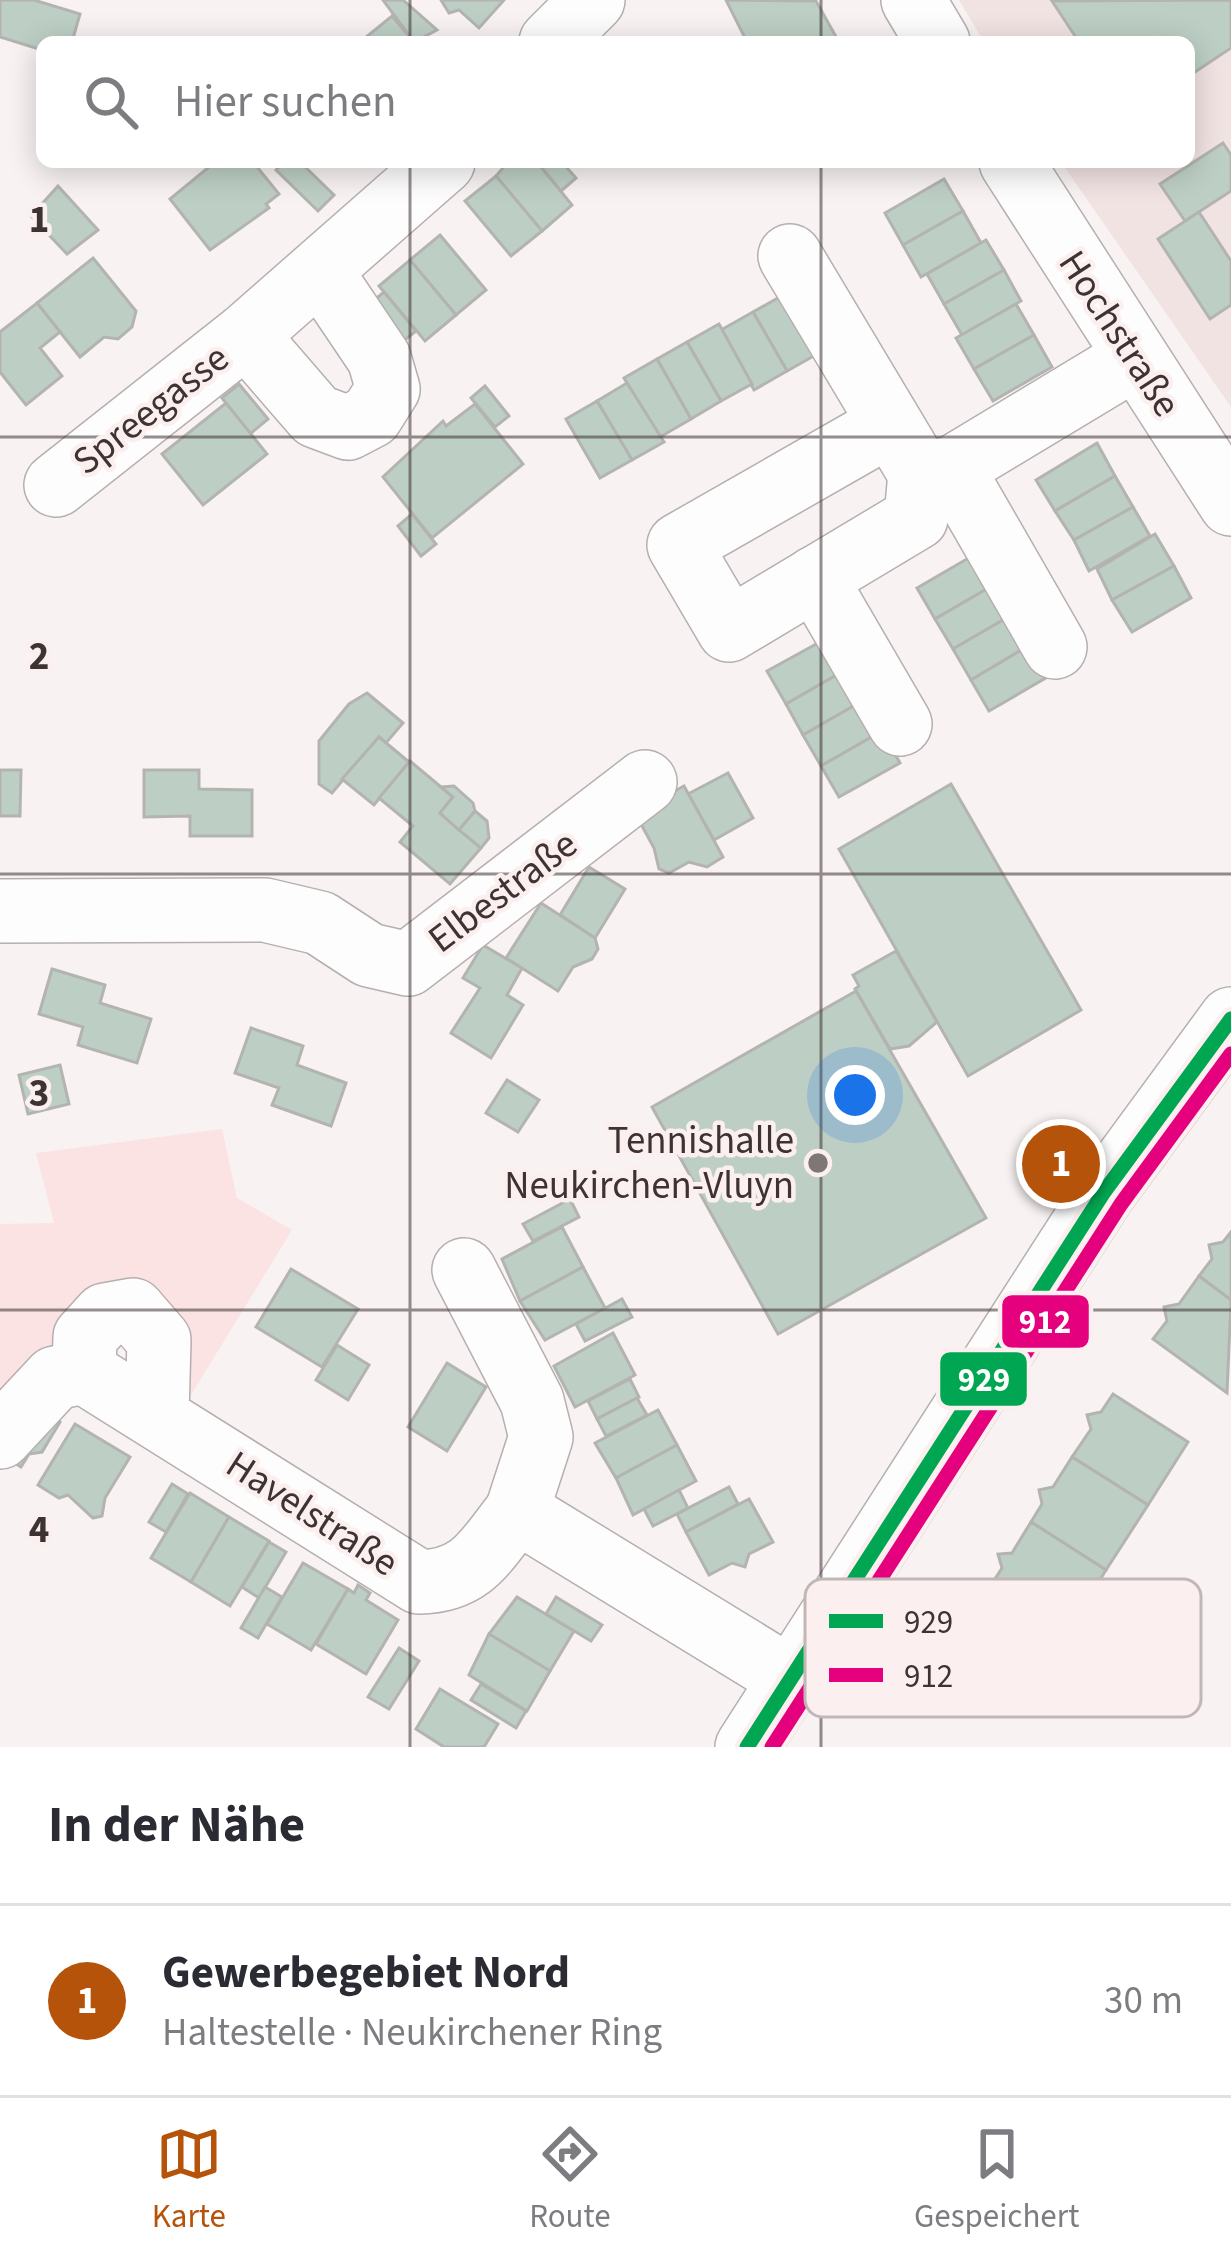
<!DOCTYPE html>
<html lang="de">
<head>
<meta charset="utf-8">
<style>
  :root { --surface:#fff; --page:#f2f2f3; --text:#2b2b33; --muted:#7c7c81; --line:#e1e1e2; --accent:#b45309 }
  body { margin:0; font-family:"Source Sans 3",sans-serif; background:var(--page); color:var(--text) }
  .you { position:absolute; left:855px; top:1095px; width:42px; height:42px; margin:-30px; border:9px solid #fff; border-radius:50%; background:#1a73e8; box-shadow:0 0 0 18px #1a73e833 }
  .badge { display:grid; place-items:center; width:78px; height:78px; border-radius:50%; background:var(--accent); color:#fff; font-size:39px; font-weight:700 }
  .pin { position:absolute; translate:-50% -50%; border:6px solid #fff; box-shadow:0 3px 12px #0006 }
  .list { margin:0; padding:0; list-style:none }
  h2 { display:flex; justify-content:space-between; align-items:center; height:156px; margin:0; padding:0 48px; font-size:51px }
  h2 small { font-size:39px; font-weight:400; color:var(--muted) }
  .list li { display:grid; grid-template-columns:78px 1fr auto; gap:36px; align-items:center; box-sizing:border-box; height:192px; padding:0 48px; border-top:3px solid var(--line) }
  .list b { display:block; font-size:45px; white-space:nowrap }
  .list p { margin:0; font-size:39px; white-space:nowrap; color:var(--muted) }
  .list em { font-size:39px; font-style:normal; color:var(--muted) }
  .icon { flex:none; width:66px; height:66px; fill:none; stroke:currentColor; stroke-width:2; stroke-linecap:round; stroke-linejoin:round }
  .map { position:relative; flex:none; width:1231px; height:1747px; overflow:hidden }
  .search { position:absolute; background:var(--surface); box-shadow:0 6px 30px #0003; left:36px; right:36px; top:36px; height:132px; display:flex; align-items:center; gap:30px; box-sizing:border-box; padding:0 42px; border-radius:18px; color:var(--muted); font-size:45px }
  .sheet { height:348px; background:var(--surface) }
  nav { display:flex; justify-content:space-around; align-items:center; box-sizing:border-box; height:168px; border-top:3px solid var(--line); background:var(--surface); font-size:33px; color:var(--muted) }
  nav a { display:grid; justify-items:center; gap:6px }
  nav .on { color:var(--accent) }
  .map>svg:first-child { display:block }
  .built { fill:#f2e3e3 }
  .green { fill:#fbe2e3 }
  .building { fill:#bdcfc5; stroke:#b3b4b2; stroke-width:3 }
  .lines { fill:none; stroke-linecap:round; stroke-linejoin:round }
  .minor-casing { stroke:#b7afaf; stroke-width:66 }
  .minor { stroke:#fefdfd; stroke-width:63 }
  .bus-1-casing { stroke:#fbefef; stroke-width:24 }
  .bus-2-casing { stroke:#fbefef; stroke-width:24 }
  .bus-1 { stroke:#00a651; stroke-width:15 }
  .bus-2 { stroke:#e5007d; stroke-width:15 }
  .grid { fill:none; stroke:#3e3333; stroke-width:3; stroke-opacity:0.55 }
  .poi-dot { fill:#7f7676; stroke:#fbefef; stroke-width:4.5 }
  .labels { text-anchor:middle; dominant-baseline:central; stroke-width:9; stroke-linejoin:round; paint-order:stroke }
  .street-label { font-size:39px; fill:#3e3333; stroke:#fbefef }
  .poi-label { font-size:39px; fill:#3e3333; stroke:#fbefef; text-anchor:end }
  .key { fill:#fbefef; stroke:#c2b7b7; stroke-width:3 }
  .key-label { font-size:33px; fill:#3e3333 }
  .grid-label { font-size:39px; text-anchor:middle; font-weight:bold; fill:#3e3333; stroke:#fbefef; stroke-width:9; stroke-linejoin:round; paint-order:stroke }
  .line-badge { stroke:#fbefef; stroke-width:4.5 }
  .badge-label { font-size:33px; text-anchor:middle; font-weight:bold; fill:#fff }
</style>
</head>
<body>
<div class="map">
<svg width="1231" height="1747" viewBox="0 0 1231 1747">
  <rect width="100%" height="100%" fill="#f8f2f2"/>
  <!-- built -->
  <polygon class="built" points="959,0 1231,0 1231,407 1061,162 1189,162 1189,42 984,42"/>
  <!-- green -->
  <polygon class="green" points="222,1129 237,1198 292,1230 183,1408 173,1374 73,1313 0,1426 0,1224 54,1223 36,1153"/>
  <!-- building -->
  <g class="building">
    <polygon points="0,0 34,0 80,14 72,42 42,42 42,50 0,37"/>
    <polygon points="383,0 403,0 437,30 414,42"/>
    <polygon points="441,0 504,0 479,28 459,10 449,13"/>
    <polygon points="726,0 816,1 839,42 747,42"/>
    <polygon points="1231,0 1231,48 1189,76 1189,42 1079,42 1052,1"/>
    <polygon points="392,16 414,42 360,42 391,17"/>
    <polygon points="1223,143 1231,155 1231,191 1185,221 1160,184"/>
    <polygon points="215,162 253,162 279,194 266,204 269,208 210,250 170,199"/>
    <polygon points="284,162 300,162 334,195 318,211 276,170"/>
    <polygon points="508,162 537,162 572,205 542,231 496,176"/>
    <polygon points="537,162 562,162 576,178 561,191"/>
    <polygon points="496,176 542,231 511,256 465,201"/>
    <polygon points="944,179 963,211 903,245 885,213"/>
    <polygon points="58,186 98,230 67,254 31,216"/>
    <polygon points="963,211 981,243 921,277 903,245"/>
    <polygon points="1199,212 1231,261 1231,305 1210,319 1158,239"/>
    <polygon points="440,235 486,290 456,315 410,260"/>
    <polygon points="986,240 1004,270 944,304 927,274"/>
    <polygon points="93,258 136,311 132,327 118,339 104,337 80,357 37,303"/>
    <polygon points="410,260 456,315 425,341 379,286"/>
    <polygon points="1004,270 1021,301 962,335 944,304"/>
    <polygon points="384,292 416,331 396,347 364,309"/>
    <polygon points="785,294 819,353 787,371 753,312"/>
    <polygon points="37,303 60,332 40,348 62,376 26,405 0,372 0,332"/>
    <polygon points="1016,304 1034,335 974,369 956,338"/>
    <polygon points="753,312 787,371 754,390 721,330"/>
    <polygon points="719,324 752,384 721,401 687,342"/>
    <polygon points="1034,335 1052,367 993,401 974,369"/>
    <polygon points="687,342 721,401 691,419 657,359"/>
    <polygon points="657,359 691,419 660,437 624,378"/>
    <polygon points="627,383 664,442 632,460 597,401"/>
    <polygon points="239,384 268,419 250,434 222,398"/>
    <polygon points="485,386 509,416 495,427 471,398"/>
    <polygon points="597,401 632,460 600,478 566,419"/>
    <polygon points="226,403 267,454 203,505 162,454"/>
    <polygon points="475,404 523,464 432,538 383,477 443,421 446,426"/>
    <polygon points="1097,443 1115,476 1055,511 1036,480"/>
    <polygon points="1115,476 1133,507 1074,540 1055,511"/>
    <polygon points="1133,507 1150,536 1089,571 1074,540"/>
    <polygon points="412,514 436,544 421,556 398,526"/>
    <polygon points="1155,534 1174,566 1112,600 1097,569"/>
    <polygon points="979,552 997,583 935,619 917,588"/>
    <polygon points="1174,566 1191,598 1132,632 1112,600"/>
    <polygon points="997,583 1015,613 953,649 935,619"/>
    <polygon points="1015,613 1033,643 971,680 953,649"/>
    <polygon points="829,637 847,669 786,704 767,671"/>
    <polygon points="1033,643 1051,675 989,711 971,680"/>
    <polygon points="847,669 864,700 803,735 786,704"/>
    <polygon points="367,693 403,723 386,743 379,737 332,793 319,784 319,741 349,704"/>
    <polygon points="864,700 882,731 821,766 803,735"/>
    <polygon points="882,731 900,763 839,797 821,766"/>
    <polygon points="379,737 409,762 374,805 342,779"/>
    <polygon points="410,761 453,797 440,813 481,848 450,884 400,842 413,826 379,798"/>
    <polygon points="0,770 21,770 20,816 0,816"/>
    <polygon points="144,770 199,770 199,789 252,790 252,836 190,836 190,816 144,817"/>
    <polygon points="728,773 753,818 714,840 688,794"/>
    <polygon points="951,784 1081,1010 968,1076 839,849"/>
    <polygon points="454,786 473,803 475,811 459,830 440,813 453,797 441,787"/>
    <polygon points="684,786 723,857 707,867 689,862 669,873 659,869 654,848 635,813"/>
    <polygon points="475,811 487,821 489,838 481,848 459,830"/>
    <polygon points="589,867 625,889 595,938 560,915"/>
    <polygon points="541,903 595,938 598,949 592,959 573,967 558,991 506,958"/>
    <polygon points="483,945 522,968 507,995 523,1005 491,1058 451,1033 480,988 463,978"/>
    <polygon points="896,951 937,1022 909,1046 890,1049 855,989 859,986 853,975"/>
    <polygon points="52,969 105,985 100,1003 151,1019 137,1063 78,1045 83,1027 39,1014"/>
    <polygon points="856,991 986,1218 778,1334 652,1107"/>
    <polygon points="251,1028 303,1046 297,1065 346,1083 331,1126 272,1105 279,1088 235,1073"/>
    <polygon points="60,1065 69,1104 28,1114 19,1075"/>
    <polygon points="507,1080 539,1100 518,1132 486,1113"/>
    <polygon points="570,1199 579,1217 533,1241 523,1224"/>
    <polygon points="562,1227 583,1267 520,1301 502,1259"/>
    <polygon points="1231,1232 1231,1300 1199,1276 1212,1259 1209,1245 1223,1242"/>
    <polygon points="583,1267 605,1308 545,1340 520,1301"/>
    <polygon points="291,1269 358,1309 322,1367 256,1327"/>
    <polygon points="1199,1276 1231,1300 1227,1393 1153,1339 1167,1321 1164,1307 1179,1304"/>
    <polygon points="622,1299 632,1317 585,1341 576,1324"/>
    <polygon points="613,1333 635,1375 575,1407 554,1366"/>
    <polygon points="337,1345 369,1365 348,1400 316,1380"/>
    <polygon points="447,1363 486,1387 447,1451 408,1427"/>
    <polygon points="630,1379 639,1397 597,1419 588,1401"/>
    <polygon points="1113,1394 1188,1442 1148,1505 1072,1457 1091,1429 1087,1415 1101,1412"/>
    <polygon points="637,1398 647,1415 606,1436 597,1419"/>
    <polygon points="38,1409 60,1422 42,1452 29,1454 21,1467 7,1458"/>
    <polygon points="658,1410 677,1445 616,1478 595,1443"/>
    <polygon points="75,1424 130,1457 105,1498 102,1516 93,1518 68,1495 59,1498 38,1485"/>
    <polygon points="677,1445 696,1481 633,1515 616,1478"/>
    <polygon points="1072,1457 1148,1505 1106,1570 1031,1522 1042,1504 1039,1490 1053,1487"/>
    <polygon points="172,1484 188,1494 166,1532 149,1522"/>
    <polygon points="729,1487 738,1504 686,1532 677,1514"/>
    <polygon points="679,1490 688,1508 653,1526 644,1509"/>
    <polygon points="190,1493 229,1517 191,1582 151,1558"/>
    <polygon points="749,1499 773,1542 749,1554 745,1567 732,1563 709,1575 686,1532"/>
    <polygon points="229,1517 269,1541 230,1606 191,1582"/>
    <polygon points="1031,1522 1106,1570 1066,1635 989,1588 1002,1568 998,1554 1012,1553"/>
    <polygon points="269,1542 286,1552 259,1598 242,1587"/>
    <polygon points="303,1563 348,1589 311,1650 267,1624"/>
    <polygon points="358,1585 370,1593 366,1600 398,1620 366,1674 316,1644 348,1589 354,1593"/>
    <polygon points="265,1587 282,1597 258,1638 241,1628"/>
    <polygon points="517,1597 574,1631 550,1671 489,1634"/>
    <polygon points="556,1597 602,1625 591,1641 546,1614"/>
    <polygon points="489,1634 550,1671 527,1711 469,1675"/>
    <polygon points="399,1648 419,1661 389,1709 368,1697"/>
    <polygon points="481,1684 526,1711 516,1728 471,1700"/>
    <polygon points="440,1689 498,1724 484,1747 444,1747 416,1729"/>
  </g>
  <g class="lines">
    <!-- minor casing -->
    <g class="minor-casing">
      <g id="minor">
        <polyline points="913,0 938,42"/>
        <polyline points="551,42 593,0"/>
        <polyline points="1011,162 1231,504"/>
        <polyline points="790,256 920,473 952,468 1133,359"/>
        <polyline points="246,335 316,416 348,428 371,416 388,389 379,358 321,272"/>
        <polyline points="889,425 679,545 729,630 916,518 920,473"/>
        <polyline points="952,468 1055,647"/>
        <polyline points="56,485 246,335 443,162"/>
        <polyline points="815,578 900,724"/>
        <polyline points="0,911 265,910 320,923 369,955 408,964 645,782"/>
        <polyline points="464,1270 532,1401 541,1437 517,1511"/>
        <path d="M157,1415l2,-75 -26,-30 -28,5 -20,22 -1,35 335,210c54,-1 67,-32 98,-71l271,166"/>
        <polyline points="0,1437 55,1378 84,1372"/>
        <polyline points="747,1747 1104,1192 1231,1019"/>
      </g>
    </g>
    <!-- minor -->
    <use href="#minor" class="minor"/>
    <!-- bus-1 casing -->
    <g class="bus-1-casing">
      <polyline id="bus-1" points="747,1747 1104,1192 1231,1019"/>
    </g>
    <!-- bus-2 casing -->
    <g class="bus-2-casing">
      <polyline id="bus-2" points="772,1747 1121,1204 1231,1054"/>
    </g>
    <!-- bus-1 -->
    <use href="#bus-1" class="bus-1"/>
    <!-- bus-2 -->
    <use href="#bus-2" class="bus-2"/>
  </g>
  <!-- grid -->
  <path class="grid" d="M410,0v42M821,0v42M410,162v1585M821,162v1585M0,437h1231M0,874h1231M0,1310h1231"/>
  <!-- markers -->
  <circle class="poi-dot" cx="818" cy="1163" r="12"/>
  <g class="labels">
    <!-- street labels -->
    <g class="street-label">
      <text transform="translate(1119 334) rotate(57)">Hochstraße</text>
      <text transform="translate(151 410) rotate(-38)">Spreegasse</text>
      <text transform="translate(503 892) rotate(-37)">Elbestraße</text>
      <text transform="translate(312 1514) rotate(33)">Havelstraße</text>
    </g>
    <!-- poi labels -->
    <g class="poi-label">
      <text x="794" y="1141">Tennishalle<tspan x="794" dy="45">Neukirchen-Vluyn</tspan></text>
    </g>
  </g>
  <!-- legend -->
  <rect x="805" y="1579" width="396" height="138" rx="18" class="key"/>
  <rect x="829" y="1614" width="54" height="14" fill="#00a651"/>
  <rect x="829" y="1668" width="54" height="14" fill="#e5007d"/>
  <g class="key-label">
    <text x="904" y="1633">929</text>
    <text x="904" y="1687">912</text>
  </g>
  <g class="grid-label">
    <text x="39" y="232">1</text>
    <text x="39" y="669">2</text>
    <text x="39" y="1106">3</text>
    <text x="39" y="1542">4</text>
  </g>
  <g class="line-badge">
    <rect x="1000" y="1293" width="91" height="57" rx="12" fill="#e5007d"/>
    <rect x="938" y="1350" width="91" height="58" rx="12" fill="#00a651"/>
  </g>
  <g class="badge-label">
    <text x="1045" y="1333">912</text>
    <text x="984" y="1391">929</text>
  </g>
</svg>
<div class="you"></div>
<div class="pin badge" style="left:1061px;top:1164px">1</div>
<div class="search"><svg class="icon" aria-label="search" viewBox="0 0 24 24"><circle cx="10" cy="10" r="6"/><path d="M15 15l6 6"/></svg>Hier suchen</div>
</div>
<section class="sheet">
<h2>In der Nähe<small></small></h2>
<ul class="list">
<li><span class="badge">1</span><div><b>Gewerbegebiet Nord</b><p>Haltestelle · Neukirchener Ring</p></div><em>30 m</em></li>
</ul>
</section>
<nav>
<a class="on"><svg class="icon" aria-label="map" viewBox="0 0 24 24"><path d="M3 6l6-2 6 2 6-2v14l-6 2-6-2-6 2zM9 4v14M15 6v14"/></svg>Karte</a>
<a><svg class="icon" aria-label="directions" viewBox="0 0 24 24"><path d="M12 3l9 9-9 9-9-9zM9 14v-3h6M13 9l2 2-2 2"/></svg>Route</a>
<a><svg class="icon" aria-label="saved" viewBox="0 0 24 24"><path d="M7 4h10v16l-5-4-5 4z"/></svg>Gespeichert</a>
</nav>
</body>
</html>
